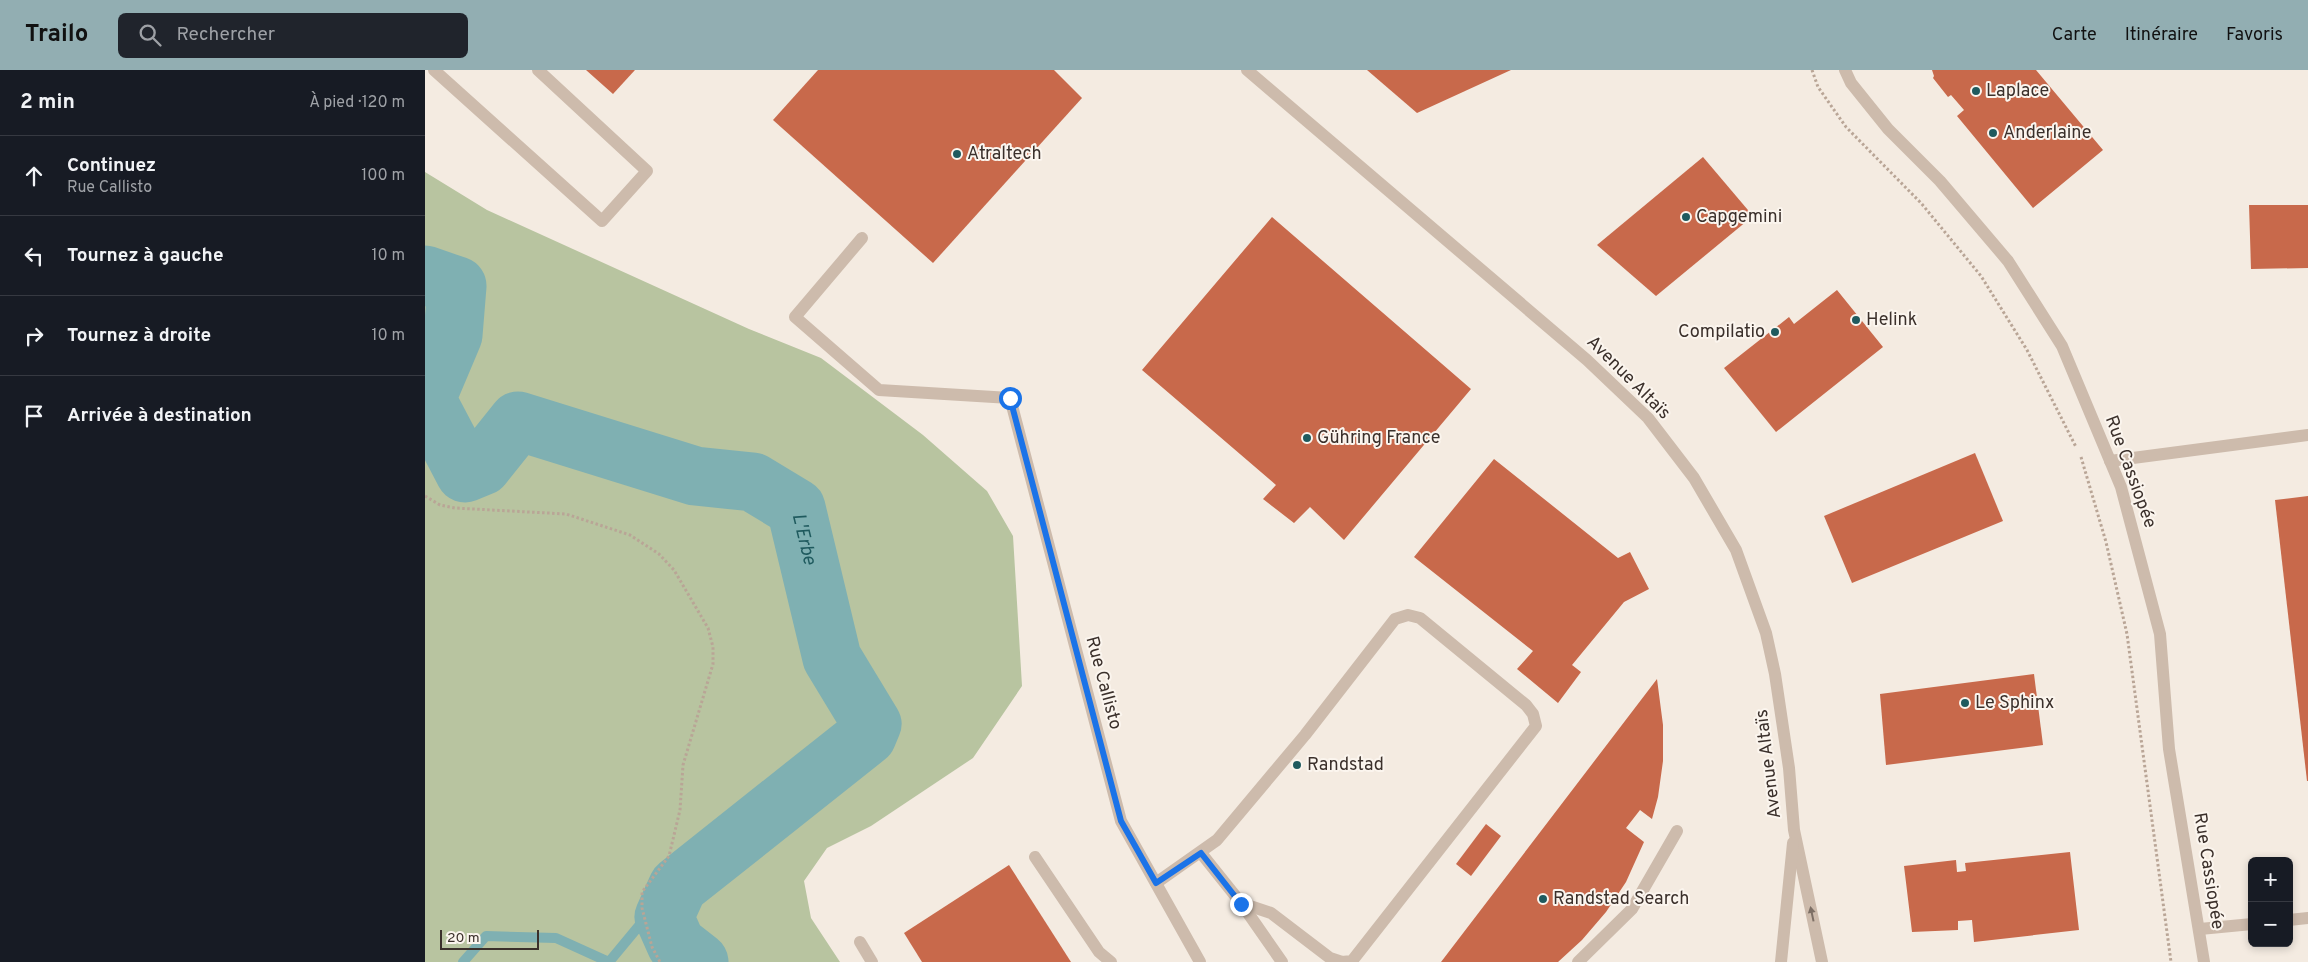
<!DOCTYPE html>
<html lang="fr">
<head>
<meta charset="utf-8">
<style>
  :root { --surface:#171b24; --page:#20242c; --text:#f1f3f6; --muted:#9ea1a6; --line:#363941; --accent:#92aeb2 }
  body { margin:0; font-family:Overpass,sans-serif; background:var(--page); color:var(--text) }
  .controls { position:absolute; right:15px; bottom:15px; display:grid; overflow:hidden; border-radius:8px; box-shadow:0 2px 8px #0003 }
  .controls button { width:45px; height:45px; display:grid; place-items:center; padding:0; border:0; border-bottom:1px solid var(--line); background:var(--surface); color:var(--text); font:25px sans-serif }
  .scale { position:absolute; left:15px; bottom:12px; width:99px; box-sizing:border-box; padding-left:5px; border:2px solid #3b302b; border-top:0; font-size:14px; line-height:18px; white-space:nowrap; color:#3b302b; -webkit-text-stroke:4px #fbf5ee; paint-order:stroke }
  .stop { position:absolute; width:15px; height:15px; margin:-11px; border:4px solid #1a73e8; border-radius:50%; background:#fff }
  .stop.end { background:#1a73e8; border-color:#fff; box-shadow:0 1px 5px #0008 }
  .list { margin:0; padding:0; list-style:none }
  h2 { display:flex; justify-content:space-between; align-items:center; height:65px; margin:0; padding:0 20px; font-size:21px }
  h2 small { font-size:16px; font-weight:400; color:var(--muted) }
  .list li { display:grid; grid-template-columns:32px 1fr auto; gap:15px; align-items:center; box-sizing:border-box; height:80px; padding:0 20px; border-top:1px solid var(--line) }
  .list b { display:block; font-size:19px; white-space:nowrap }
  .list p { margin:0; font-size:16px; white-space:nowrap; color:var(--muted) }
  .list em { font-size:16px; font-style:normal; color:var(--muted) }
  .icon { flex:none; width:28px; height:28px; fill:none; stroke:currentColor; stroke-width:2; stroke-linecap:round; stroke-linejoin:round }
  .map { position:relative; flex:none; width:1883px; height:892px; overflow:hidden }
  header { display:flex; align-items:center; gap:30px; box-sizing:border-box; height:70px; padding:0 25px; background:var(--accent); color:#111 }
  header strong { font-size:24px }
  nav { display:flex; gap:28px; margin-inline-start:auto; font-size:18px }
  .search { width:350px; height:45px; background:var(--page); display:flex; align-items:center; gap:12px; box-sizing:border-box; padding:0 18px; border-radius:8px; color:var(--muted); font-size:19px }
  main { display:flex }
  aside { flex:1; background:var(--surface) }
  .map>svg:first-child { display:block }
  .green { fill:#b8c4a0 }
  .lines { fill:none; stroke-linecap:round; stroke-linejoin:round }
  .stream { stroke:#7fb0b2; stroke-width:10 }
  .river { stroke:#7fb0b2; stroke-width:59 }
  .building { fill:#c8694b }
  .path { stroke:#b9a596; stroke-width:3; stroke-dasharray:2.5 2.5; stroke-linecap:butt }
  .minor { stroke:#cdbbac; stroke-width:12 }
  .oneway { fill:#7d6f65 }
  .route { stroke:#1a73e8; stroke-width:6 }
  .poi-dot { fill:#1f5a5e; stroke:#fbf5ee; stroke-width:2 }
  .labels { text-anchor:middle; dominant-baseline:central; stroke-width:4; stroke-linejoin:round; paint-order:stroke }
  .poi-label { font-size:18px; fill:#3b302b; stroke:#fbf5ee; text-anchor:start }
  .street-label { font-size:18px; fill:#3b302b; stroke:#fbf5ee }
  .water-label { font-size:19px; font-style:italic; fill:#1f5a5e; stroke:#fbf5ee }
</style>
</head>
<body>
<header>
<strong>Trailo</strong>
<div class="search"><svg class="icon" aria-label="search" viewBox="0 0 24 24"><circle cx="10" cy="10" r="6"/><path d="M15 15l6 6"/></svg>Rechercher</div>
<nav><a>Carte</a><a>Itinéraire</a><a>Favoris</a></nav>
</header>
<main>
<aside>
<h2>2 min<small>À pied · 120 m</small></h2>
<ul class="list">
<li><svg class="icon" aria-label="ahead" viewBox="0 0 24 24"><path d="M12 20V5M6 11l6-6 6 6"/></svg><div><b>Continuez</b><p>Rue Callisto</p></div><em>100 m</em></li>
<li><svg class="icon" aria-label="left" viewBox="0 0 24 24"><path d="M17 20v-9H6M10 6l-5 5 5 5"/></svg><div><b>Tournez à gauche</b></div><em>10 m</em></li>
<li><svg class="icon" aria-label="right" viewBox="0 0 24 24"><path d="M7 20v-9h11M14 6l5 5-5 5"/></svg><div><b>Tournez à droite</b></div><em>10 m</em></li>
<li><svg class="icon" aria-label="arrive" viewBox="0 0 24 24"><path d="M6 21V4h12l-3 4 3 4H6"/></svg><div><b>Arrivée à destination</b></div></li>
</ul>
</aside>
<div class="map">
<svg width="1883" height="892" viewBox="0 0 1883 892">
  <rect width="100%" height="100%" fill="#f4ebe1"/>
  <!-- green -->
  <polygon class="green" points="0,102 62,140 324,259 396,288 498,365 562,421 588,466 597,616 548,688 446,756 402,778 379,811 386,848 415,892 0,892"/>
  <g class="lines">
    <!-- stream -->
    <polyline class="stream" points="38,892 61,866 131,868 184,892 218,851 239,847"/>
    <!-- river -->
    <path class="river" id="s1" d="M0,205l32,11 -4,49 -27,64 39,74 17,-7 36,-45 177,55 58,6 43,26 36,150 40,66 -5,12 -189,150 -14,31 12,27 23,18"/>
  </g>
  <!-- building -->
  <g class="building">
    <polygon points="161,0 210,0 188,24"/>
    <polygon points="393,0 629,0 657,28 508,193 348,50"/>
    <polygon points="942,0 1086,0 992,43"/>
    <polygon points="1507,0 1611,0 1678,80 1608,138 1532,46 1539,40 1526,25 1523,27 1508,8 1509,6"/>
    <polygon points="1278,87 1328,146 1231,226 1172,175"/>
    <polygon points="1824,135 1883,135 1883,198 1826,199"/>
    <polygon points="847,147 1046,319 919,470 885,437 869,453 838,429 851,415 717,300"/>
    <polygon points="1412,220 1458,277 1351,362 1299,298 1364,247 1369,254"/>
    <polygon points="1550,383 1578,451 1427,513 1399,446"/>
    <polygon points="1069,389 1193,488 1205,482 1224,519 1199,532 1147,595 1156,602 1133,633 1092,599 1108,581 989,487"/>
    <polygon points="1883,426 1883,711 1882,711 1850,430"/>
    <polygon points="1609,604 1618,675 1461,695 1455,624"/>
    <polygon points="1232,609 1238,655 1238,691 1233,727 1227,749 1215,740 1201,758 1219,772 1201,812 1181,842 1157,870 1133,892 1016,892"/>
    <polygon points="1061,754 1076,766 1046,806 1031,794"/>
    <polygon points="1645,782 1654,860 1549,872 1547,850 1533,851 1533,860 1487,862 1479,796 1531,790 1532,802 1541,801 1540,793"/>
    <polygon points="584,795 646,892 497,892 479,863"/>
  </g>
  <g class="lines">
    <!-- path -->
    <g class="path">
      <polyline points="1387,0 1393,17 1421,57 1496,133 1556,206 1602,280 1651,377"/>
      <polyline points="1656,387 1681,472 1702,564 1746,892"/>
      <polyline points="0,426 15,435 30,438 141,444 205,465 234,484 249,500 283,558 288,577 288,594 258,695 255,740 244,786 217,822 217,838 227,877 235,892"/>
    </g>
    <!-- minor -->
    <g class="minor">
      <polyline points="9,0 177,151 222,101 113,0"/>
      <polyline points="822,0 1162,290 1223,348 1269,408 1311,480 1341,563 1350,604 1364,698 1369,760 1397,892"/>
      <polyline points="1420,0 1426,13 1463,59 1515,111 1583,191 1637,276 1696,417 1735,564 1744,679 1779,892"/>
      <polyline points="437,168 370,247 454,320 585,328 696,751 775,892"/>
      <polyline points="1685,391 1883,365"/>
      <polyline points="610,787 674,882 686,892"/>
      <polyline points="731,813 792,770 880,665 970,549 983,545 995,548 1101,635 1108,644 1111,656 927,891 917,892 905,888 846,843 816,833 776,783"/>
      <polyline points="816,833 857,892"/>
      <polyline points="1864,850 1883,848"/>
      <polyline points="1775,859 1827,854"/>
      <polyline points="435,872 447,892"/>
      <polyline points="1153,892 1207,839 1252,761"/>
      <polyline points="1356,892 1368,773"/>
    </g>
  </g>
  <!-- one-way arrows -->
  <defs><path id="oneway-solid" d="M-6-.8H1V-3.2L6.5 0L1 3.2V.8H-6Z" transform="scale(1.25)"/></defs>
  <use class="oneway" href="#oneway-solid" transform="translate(1387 844) rotate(-102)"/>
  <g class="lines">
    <!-- route -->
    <polyline class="route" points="585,328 696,751 731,813 776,783 816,834"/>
  </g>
  <!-- markers -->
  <g class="poi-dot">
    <circle cx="1551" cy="21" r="5"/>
    <circle cx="1568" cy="63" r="5"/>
    <circle cx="532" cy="84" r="5"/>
    <circle cx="1261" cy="147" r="5"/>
    <circle cx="1431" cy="250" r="5"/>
    <circle cx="1350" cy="262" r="5"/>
    <circle cx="882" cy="368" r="5"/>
    <circle cx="1540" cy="633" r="5"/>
    <circle cx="872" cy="695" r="5"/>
    <circle cx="1118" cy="829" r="5"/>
  </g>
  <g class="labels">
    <!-- poi labels -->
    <g class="poi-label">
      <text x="1561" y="21">Laplace</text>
      <text x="1578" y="63">Anderlaine</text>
      <text x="542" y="84">Atraltech</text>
      <text x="1271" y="147">Capgemini</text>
      <text x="1441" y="250">Helink</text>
      <text x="1340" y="262" text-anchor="end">Compilatio</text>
      <text x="892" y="368">Gühring France</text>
      <text x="1550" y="633">Le Sphinx</text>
      <text x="882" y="695">Randstad</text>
      <text x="1128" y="829">Randstad Search</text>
    </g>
    <!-- street labels -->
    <g class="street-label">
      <text transform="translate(1203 308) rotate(45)">Avenue Altaïs</text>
      <text transform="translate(1705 402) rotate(70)">Rue Cassiopée</text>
      <text transform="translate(678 613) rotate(75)">Rue Callisto</text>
      <text transform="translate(1344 694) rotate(-97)">Avenue Altaïs</text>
      <text transform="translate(1783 801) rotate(81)">Rue Cassiopée</text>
    </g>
    <!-- water labels -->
    <g class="water-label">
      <text stroke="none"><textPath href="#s1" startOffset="638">L'Erbe</textPath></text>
    </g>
  </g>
</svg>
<div class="controls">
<button>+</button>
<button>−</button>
</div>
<div class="scale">20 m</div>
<div class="stop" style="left:585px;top:328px"></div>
<div class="stop end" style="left:816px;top:834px"></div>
</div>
</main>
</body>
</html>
